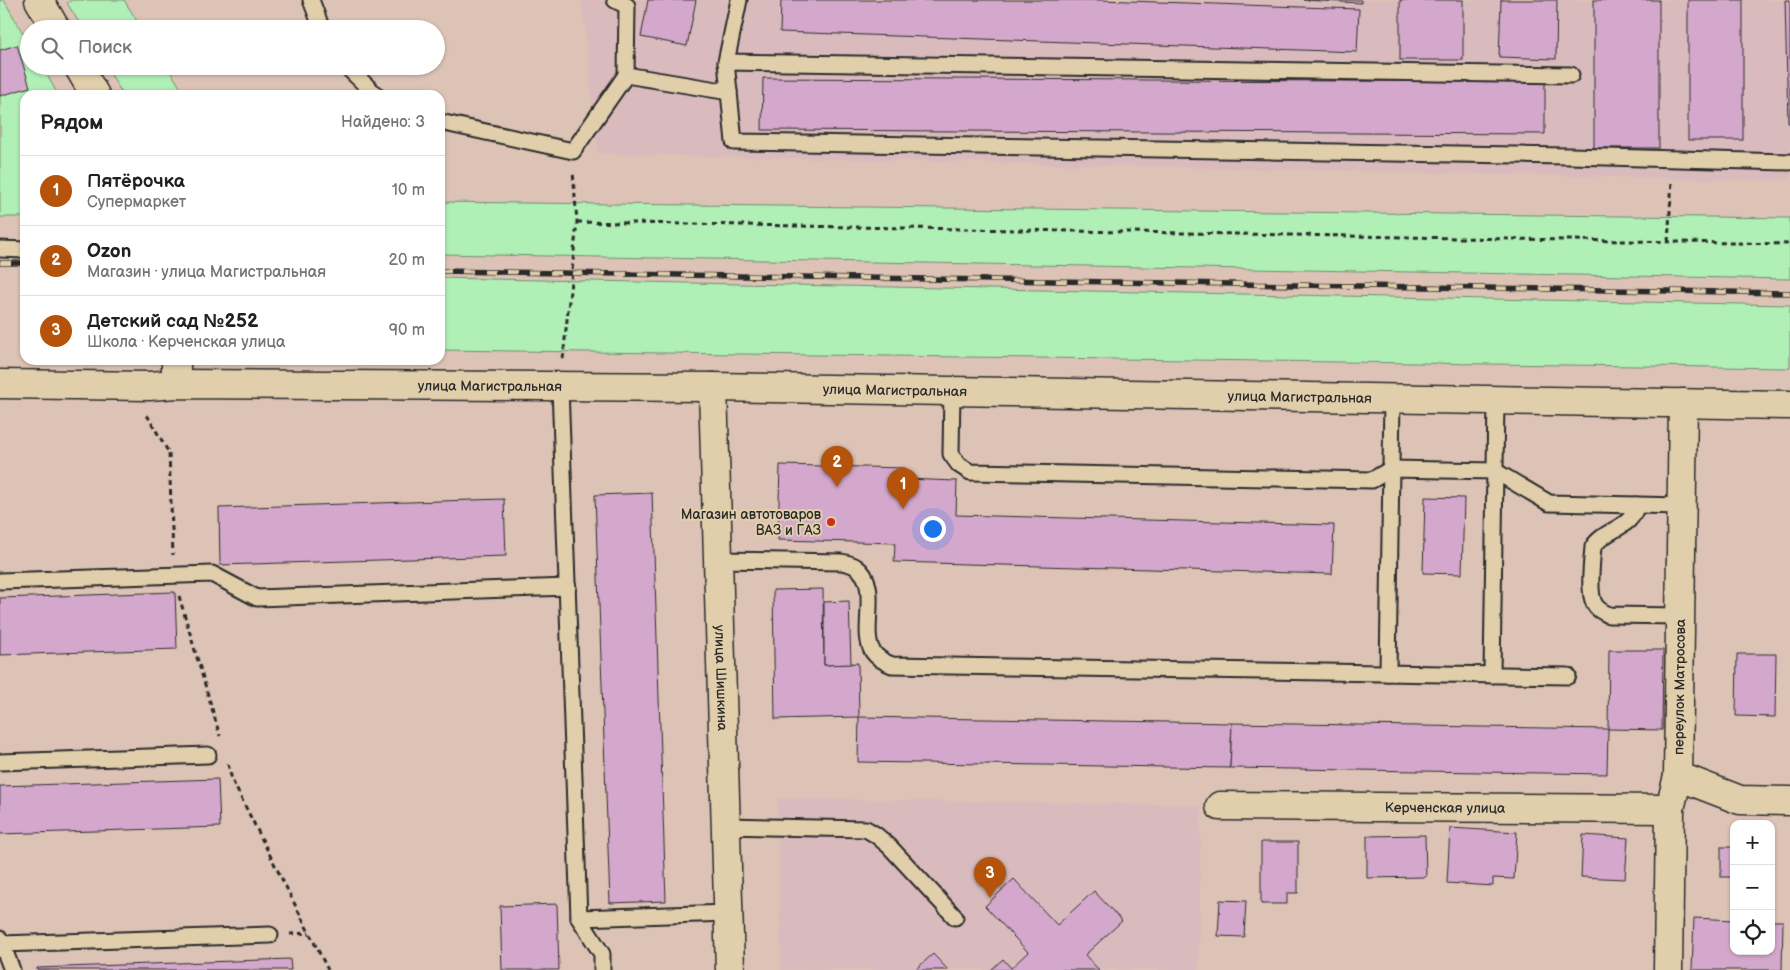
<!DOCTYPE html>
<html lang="ru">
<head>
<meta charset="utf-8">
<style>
  :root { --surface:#fff; --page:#f2f2f2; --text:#202124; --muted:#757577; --line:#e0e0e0; --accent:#b45309 }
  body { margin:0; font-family:"Balsamiq Sans",sans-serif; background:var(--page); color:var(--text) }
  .controls { position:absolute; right:15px; bottom:15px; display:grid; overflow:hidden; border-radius:10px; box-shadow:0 1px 4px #0004 }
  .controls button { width:45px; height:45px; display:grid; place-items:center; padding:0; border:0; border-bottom:1px solid var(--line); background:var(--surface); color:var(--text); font:25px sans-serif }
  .you { position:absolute; left:932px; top:528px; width:18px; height:18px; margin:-12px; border:4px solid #fff; border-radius:50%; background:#1a73e8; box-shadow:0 0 0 8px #1a73e833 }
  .badge { display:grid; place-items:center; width:32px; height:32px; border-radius:50%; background:var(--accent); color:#fff; font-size:16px; font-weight:700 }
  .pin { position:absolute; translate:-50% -41px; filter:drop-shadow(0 1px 2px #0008) }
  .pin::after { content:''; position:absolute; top:26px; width:18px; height:15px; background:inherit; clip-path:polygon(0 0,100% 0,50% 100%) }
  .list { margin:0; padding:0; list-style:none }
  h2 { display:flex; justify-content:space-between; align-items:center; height:65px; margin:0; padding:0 20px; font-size:21px }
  h2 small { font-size:16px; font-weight:400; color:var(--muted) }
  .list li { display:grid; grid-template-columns:32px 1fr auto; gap:15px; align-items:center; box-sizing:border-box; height:70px; padding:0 20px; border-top:1px solid var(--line) }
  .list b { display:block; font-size:19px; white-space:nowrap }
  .list p { margin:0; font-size:16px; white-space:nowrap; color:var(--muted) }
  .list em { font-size:16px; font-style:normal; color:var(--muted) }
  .icon { flex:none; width:28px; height:28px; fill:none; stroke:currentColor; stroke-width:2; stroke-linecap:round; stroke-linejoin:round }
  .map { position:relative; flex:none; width:1790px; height:970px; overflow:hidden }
  .search { position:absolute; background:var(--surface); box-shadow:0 1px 4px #0004; left:20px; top:20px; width:425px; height:55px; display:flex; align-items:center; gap:12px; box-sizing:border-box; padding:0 18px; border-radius:28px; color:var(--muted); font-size:19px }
  .panel { position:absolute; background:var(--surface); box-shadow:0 1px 4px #0004; left:20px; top:90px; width:425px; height:275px; border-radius:15px }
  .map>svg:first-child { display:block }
  .built { fill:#dabbbd }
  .green { fill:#b0efb6; stroke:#6e8d70 }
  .building { fill:#d4a8cc; stroke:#2b2b2b }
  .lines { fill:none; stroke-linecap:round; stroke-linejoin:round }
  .lane-casing { stroke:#2b2b2b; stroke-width:19 }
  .street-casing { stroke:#2b2b2b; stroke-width:31 }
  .secondary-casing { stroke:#2b2b2b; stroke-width:31 }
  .path { stroke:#2b2b2b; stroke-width:3; stroke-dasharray:5 4; stroke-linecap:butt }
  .lane { stroke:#e1cfac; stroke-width:15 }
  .street { stroke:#e1cfac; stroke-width:28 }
  .secondary { stroke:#e1cfac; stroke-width:28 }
  .rail-casing { stroke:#2b2b2b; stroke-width:5.5 }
  .rail { stroke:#e1cfac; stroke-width:4; stroke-dasharray:11; stroke-linecap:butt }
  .poi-dot { fill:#c8321e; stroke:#e1cfac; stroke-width:2 }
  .labels { text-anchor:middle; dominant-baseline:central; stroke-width:4; stroke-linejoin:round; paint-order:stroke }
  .street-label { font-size:14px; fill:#2b2b2b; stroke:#e1cfac }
  .poi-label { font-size:14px; fill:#2b2b2b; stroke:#e1cfac; text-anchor:end }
</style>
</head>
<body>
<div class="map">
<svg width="1790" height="970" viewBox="0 0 1790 970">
  <rect width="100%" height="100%" fill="#ddc3b6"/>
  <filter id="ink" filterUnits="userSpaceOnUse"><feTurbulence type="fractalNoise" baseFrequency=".02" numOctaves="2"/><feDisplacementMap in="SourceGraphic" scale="10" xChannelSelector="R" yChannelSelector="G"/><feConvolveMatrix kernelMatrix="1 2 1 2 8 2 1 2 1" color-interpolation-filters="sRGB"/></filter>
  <g filter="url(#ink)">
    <!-- built -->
    <g class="built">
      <polygon points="581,0 1790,0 1790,181 598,154"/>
      <polygon points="777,798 1201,805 1199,970 781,970"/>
    </g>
    <!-- green -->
    <g class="green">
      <polygon points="0,0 4,0 29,44 29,66 42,66 58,95 25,95 25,217 0,217"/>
      <polygon points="72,0 124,0 142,29 83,29 67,3"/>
      <polygon points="106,66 167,66 185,95 123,95"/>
      <polygon points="440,202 1790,218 1790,279 440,254"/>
      <polygon points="440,278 1790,305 1790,368 440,350"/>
    </g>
    <!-- building -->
    <g class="building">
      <polygon points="648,0 696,0 687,46 641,37"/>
      <polygon points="781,0 1100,0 1359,9 1357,52 780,32"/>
      <polygon points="1303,0 1361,0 1361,3"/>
      <rect x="1400" y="0" width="63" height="60"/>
      <polygon points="1501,0 1557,0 1556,59 1499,57"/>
      <rect x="1594" y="0" width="65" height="148"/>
      <rect x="1688" y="0" width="55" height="140"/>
      <polygon points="1785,0 1790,0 1790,123 1788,123"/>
      <polygon points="17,45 30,87 0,96 0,50"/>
      <polygon points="763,78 1545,82 1545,134 762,130"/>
      <polygon points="780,465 905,468 904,479 957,481 956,515 1334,525 1332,574 894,562 895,543 778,540"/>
      <polygon points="652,493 666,901 610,903 595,495"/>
      <polygon points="1425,497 1464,498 1462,574 1423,573"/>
      <polygon points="504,499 506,556 220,565 219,508"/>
      <polygon points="823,589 824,665 858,663 859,717 775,719 773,590"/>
      <polygon points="175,592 177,649 0,655 0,598"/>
      <polygon points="849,601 851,664 824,665 824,602"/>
      <polygon points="1609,650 1663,650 1662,730 1608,729"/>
      <polygon points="1737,654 1776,654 1775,717 1736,716"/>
      <polygon points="859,717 1232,723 1230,768 858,762"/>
      <polygon points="1232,723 1608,729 1607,774 1230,768"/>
      <polygon points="218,779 220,827 0,834 0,786"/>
      <polygon points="1450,828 1517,832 1514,879 1493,878 1493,886 1447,883"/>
      <polygon points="1425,835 1426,877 1367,878 1367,836"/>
      <polygon points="1583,835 1628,838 1625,879 1581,877"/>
      <polygon points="1261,842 1298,842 1298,893 1287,893 1287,904 1261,904"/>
      <rect x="1721" y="847" width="13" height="30"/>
      <polygon points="1014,879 1057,925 1094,891 1122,921 1085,955 1099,970 991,970 1003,959 1011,968 1028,952 985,906"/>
      <polygon points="1220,900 1246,901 1244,937 1218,936"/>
      <polygon points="557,904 559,970 502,970 500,906"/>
      <polygon points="1694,918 1734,920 1734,951 1771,951 1771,921 1783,921 1782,970 1692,970"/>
      <polygon points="933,954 948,970 915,970"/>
      <polygon points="290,959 291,970 37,970 37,968"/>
    </g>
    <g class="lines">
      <!-- lane casing -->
      <g class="lane-casing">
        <g id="lane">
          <polyline points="311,0 322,29"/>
          <polyline points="615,0 627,6 626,75 729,92"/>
          <polyline points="739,0 726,62 734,142 1570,156 1790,162"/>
          <polyline points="726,62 1571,75"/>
          <polyline points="346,66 376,95"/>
          <polyline points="440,122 573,151 626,75"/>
          <polyline points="0,249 25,250"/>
          <polyline points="560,387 579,918 602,954 602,970"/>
          <polyline points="952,391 951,454 959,465 970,472 1372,480 1391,469 1495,471 1549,503 1682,506"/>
          <path d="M1636,505c-2,23 -32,24 -43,42 -1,14 -5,44 1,56 3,7 9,9 15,12l71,1"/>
          <path d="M718,560l123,2c5,1 11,2 15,5 26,17 3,65 17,85 5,7 11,10 19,13l676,11"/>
          <polyline points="0,581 212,574 257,598 568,587"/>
          <polyline points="1388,673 1392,398"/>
          <polyline points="1492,675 1496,400"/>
          <polyline points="0,762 208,755"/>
          <polyline points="725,826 866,829 876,835 889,846 955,917"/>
          <polyline points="579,918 728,913"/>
          <polyline points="0,939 12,970"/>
          <polyline points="2,944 270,935"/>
        </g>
      </g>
      <!-- street casing -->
      <g class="street-casing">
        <g id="street">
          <polyline points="39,0 56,29"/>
          <polyline points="78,66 95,95"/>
          <polyline points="176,360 176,384"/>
          <polyline points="1678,776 1740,800 1790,801"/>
          <path id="s1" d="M1220,806l450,3"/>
          <path id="s2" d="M1668,970l2,-161 8,-33 5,-373"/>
        </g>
      </g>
      <!-- secondary casing -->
      <g class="secondary-casing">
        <g id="secondary">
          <path id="s3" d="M0,384l149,2 27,-2 537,3 1077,18"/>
          <path id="s4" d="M713,387l17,583"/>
        </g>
      </g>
      <!-- path -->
      <g class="path">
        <polyline points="577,222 1790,244"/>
        <polyline points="1668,242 1672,180"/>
        <polyline points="563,359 577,222 573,171"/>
        <polyline points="147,415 169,453 173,555"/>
        <polyline points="179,596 220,736"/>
        <polyline points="228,764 232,780 328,970"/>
        <polyline points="290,934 309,933"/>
      </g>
      <!-- lane -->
      <use href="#lane" class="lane"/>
      <!-- street -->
      <use href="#street" class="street"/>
      <!-- secondary -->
      <use href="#secondary" class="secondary"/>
      <!-- rail casing -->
      <g class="rail-casing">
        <g id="rail">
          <polyline points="0,263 25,263"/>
          <polyline points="440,271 1790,293"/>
        </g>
      </g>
      <!-- rail -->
      <use href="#rail" class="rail"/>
    </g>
  </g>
  <!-- markers -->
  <circle class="poi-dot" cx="831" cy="522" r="5"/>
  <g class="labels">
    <!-- street labels -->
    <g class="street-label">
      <text stroke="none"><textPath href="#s3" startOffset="490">улица Магистральная</textPath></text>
      <text stroke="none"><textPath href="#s3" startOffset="895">улица Магистральная</textPath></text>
      <text stroke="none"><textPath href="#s3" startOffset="1300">улица Магистральная</textPath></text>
      <text stroke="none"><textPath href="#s4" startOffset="291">улица Шишкина</textPath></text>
      <text stroke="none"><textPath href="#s2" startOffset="284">переулок Матросова</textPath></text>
      <text stroke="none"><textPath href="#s1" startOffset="225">Керченская улица</textPath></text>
    </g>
    <!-- poi labels -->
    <g class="poi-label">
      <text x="821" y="514">Магазин автотоваров<tspan x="821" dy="16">ВАЗ и ГАЗ</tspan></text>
    </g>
  </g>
</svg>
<div class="controls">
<button>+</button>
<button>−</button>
<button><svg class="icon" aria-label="locate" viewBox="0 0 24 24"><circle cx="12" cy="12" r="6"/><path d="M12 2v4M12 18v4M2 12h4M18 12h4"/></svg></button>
</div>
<div class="you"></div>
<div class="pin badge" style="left:903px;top:509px">1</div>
<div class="pin badge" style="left:837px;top:487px">2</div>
<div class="pin badge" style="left:990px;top:898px">3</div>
<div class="search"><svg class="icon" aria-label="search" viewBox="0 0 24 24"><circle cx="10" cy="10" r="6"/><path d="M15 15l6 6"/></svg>Поиск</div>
<section class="panel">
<h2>Рядом<small>Найдено: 3</small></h2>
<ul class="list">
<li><span class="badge">1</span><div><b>Пятёрочка</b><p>Супермаркет</p></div><em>10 m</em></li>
<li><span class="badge">2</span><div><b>Ozon</b><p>Магазин · улица Магистральная</p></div><em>20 m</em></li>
<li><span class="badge">3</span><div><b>Детский сад №252</b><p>Школа · Керченская улица</p></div><em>90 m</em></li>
</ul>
</section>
</div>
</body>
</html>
